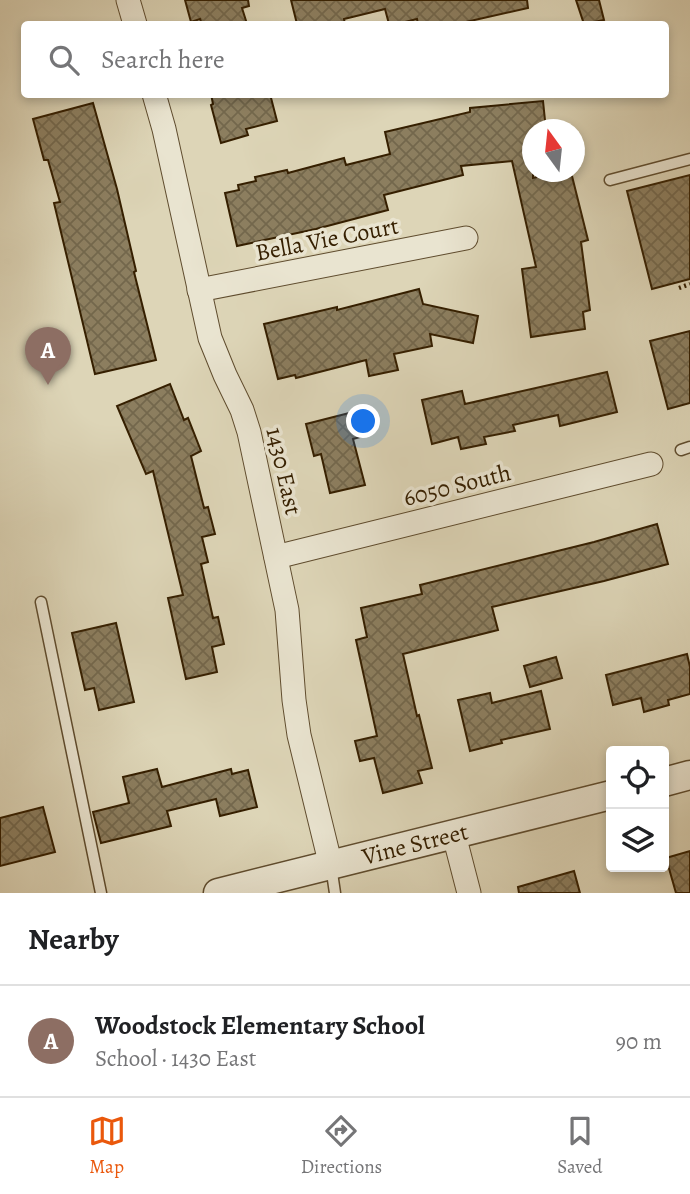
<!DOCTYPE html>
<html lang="en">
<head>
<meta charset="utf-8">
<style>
  :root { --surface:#fff; --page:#f2f2f2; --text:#202124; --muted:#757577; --line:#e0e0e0; --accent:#ea580c }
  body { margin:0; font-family:Alegreya,serif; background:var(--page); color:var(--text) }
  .controls { position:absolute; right:21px; bottom:21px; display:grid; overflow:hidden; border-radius:7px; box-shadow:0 4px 10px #0003 }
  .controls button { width:63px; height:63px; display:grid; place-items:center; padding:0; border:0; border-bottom:2px solid var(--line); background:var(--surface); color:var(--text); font:35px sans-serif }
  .compass { position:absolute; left:522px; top:119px; width:63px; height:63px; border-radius:50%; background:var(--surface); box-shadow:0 4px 10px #0003; rotate:345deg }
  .you { position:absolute; left:364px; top:422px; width:24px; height:24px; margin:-18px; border:5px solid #fff; border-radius:50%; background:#1a73e8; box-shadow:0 0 0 10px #1a73e833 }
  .badge { display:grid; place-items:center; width:46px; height:46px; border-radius:50%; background:var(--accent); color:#fff; font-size:23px; font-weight:700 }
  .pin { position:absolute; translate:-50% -58px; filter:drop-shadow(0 2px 4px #0008) }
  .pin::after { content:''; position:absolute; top:37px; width:24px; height:21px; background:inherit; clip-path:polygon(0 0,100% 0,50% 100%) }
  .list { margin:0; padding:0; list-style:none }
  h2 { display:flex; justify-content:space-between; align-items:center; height:91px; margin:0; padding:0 28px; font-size:30px }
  h2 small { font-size:23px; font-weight:400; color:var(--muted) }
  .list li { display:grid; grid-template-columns:46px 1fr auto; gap:21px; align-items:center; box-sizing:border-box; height:112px; padding:0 28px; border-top:2px solid var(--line) }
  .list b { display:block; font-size:26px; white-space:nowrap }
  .list p { margin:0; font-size:23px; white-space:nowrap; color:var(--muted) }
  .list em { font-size:23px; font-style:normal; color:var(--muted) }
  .icon { flex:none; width:38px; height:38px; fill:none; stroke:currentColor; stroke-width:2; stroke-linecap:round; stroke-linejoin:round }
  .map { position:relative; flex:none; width:690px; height:893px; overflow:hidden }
  .search { position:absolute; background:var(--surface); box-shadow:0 4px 10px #0003; left:21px; right:21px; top:21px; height:77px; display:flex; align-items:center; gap:18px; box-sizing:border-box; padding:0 24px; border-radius:7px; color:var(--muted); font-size:26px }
  .sheet { height:203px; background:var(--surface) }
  nav { display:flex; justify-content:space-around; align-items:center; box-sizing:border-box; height:98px; border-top:2px solid var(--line); background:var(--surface); font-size:19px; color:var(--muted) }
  nav a { display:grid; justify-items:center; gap:4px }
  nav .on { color:var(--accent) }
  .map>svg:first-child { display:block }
  .building { fill:url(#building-cross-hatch); stroke:#351f00; stroke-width:2 }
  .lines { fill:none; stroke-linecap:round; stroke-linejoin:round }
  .service-casing { stroke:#5f4c2e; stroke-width:13 }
  .minor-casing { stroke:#5f4c2e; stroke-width:25 }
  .tertiary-casing { stroke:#5f4c2e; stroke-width:31 }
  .path { stroke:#351f00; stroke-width:4.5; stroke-dasharray:2 3.5; stroke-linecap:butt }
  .service { stroke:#e9e4d0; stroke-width:10 }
  .minor { stroke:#e9e4d0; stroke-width:23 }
  .tertiary { stroke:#e9e4d0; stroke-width:28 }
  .labels { text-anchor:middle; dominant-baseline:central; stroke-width:7; stroke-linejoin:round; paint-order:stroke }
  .street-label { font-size:24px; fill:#351f00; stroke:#e9e4d0 }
</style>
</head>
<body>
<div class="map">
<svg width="690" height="893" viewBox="0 0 690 893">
  <defs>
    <pattern id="building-cross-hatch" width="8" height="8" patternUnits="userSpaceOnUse" patternTransform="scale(1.75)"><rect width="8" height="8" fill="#8c7e5f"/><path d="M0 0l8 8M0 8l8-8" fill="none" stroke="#73674c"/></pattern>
  </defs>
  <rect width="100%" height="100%" fill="#ddd5b7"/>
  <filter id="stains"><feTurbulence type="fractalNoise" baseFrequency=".00286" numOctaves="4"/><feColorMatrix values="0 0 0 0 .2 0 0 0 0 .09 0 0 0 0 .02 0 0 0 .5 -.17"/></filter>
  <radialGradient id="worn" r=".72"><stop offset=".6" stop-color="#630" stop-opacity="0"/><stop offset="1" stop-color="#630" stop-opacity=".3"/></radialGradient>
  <!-- building -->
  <g class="building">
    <polygon points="185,0 248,0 249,6 242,8 247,24 202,24 200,19 191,22"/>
    <polygon points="291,0 527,0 528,8 457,24 418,24 417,19 397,24 389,24 385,9 344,19 345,24 297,24"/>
    <polygon points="576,0 599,0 604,20 584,24"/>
    <polygon points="211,94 270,94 277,121 246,129 248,135 221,143 211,105 213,104"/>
    <polygon points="543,101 546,130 533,130 533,178 557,172 571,172 588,240 581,242 590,310 583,312 585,329 531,337 522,269 536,267 512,161 461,166 463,175 384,195 388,210 316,229 237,246 225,193 239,190 238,185 256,181 255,177 287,170 288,173 344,158 346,165 390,154 385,132 470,112 470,108"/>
    <polygon points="93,103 117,189 136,271 134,272 156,360 95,374 54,203 60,202 48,160 44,160 33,119"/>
    <polygon points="690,175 690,279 652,289 627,191"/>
    <polygon points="419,289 423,304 478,316 473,343 430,334 432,346 394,354 398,370 369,376 366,360 296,378 295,375 278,379 264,324 337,307 337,310"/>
    <polygon points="690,331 690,403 668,409 650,341"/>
    <polygon points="607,372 617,412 560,426 558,415 513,425 515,431 484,437 486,444 461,449 458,437 432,444 422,400 462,391 465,404"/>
    <polygon points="170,384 184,420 188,418 201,451 191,456 204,508 208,507 215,534 202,537 208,562 201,564 213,618 218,617 224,644 212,647 217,672 186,679 168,598 183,595 153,471 146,474 117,406"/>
    <polygon points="361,410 367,435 353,439 365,485 330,493 321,454 314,456 306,424"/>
    <polygon points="657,524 668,564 604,581 492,607 498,630 403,654 417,716 419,715 432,768 418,771 422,783 383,793 374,758 360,761 355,741 377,736 356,640 367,637 361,608 422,594 420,585 594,542"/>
    <polygon points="116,623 134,702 99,710 94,688 85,690 72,633"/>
    <polygon points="687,654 690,667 690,694 668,700 669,705 644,712 641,698 613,705 606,675"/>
    <polygon points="556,657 562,678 530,687 524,666"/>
    <polygon points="541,691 550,729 501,740 502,743 470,751 458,700 490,693 492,703"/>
    <polygon points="157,769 162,787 231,769 232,774 248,770 257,807 220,816 216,799 167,811 171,826 101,843 93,812 129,803 123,777"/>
    <polygon points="43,807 55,852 0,866 0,818"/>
    <polygon points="690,851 690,893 676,893 666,858"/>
    <polygon points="574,871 580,893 519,893 518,887"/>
  </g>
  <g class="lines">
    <!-- service casing -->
    <g class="service-casing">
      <g id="service">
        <polyline points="610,180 690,159"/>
        <polyline points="681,450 690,447"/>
        <polyline points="41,602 101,893"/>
        <polyline points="331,866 335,893"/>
      </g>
    </g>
    <!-- minor casing -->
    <g class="minor-casing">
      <g id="minor">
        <polyline points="128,0 135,24"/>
        <polyline points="154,94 164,129 210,338 225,375 242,410 249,432 287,610 294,700 299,735 331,866"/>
        <polyline points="199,290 466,238"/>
        <polyline points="276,557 651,464"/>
        <polyline points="454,835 469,893"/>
      </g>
    </g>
    <!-- tertiary casing -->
    <g class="tertiary-casing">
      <g id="tertiary">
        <polyline points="664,782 690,775"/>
        <path id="s1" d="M218,893l393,-98"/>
      </g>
    </g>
    <!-- path -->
    <polyline class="path" points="679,288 690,284"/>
    <!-- service -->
    <use href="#service" class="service"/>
    <!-- minor -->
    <use href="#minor" class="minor"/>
    <!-- tertiary -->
    <use href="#tertiary" class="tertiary"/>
  </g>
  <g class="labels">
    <!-- street labels -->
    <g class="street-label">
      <text transform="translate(327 239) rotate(-11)">Bella Vie Court</text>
      <text transform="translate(284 471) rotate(77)">1430 East</text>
      <text transform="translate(457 485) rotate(-14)">6050 South</text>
      <text stroke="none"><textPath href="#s1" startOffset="203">Vine Street</textPath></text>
    </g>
  </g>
  <rect width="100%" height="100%" filter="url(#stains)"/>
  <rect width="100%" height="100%" fill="url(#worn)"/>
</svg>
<div class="controls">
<button><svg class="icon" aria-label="locate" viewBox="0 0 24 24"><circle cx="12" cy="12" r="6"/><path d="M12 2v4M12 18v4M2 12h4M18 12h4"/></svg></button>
<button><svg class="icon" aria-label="layers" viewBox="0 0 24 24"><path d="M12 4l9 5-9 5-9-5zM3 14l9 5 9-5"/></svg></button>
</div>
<svg class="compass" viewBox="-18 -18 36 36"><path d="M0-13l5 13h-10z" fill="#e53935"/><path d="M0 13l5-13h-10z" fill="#757577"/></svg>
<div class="you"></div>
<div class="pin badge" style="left:48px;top:385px;background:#8d6e63">A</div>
<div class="search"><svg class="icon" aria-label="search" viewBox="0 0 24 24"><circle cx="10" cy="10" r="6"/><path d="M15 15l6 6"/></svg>Search here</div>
</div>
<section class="sheet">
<h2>Nearby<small></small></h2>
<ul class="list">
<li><span class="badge" style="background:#8d6e63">A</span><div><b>Woodstock Elementary School</b><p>School · 1430 East</p></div><em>90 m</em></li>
</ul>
</section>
<nav>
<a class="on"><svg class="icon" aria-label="map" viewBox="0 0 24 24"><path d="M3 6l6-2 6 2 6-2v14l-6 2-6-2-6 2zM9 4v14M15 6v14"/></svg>Map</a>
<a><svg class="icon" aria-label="directions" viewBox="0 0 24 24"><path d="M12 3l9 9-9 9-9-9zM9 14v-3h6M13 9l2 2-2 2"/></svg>Directions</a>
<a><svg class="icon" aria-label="saved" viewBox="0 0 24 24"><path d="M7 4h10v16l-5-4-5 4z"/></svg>Saved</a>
</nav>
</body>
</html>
